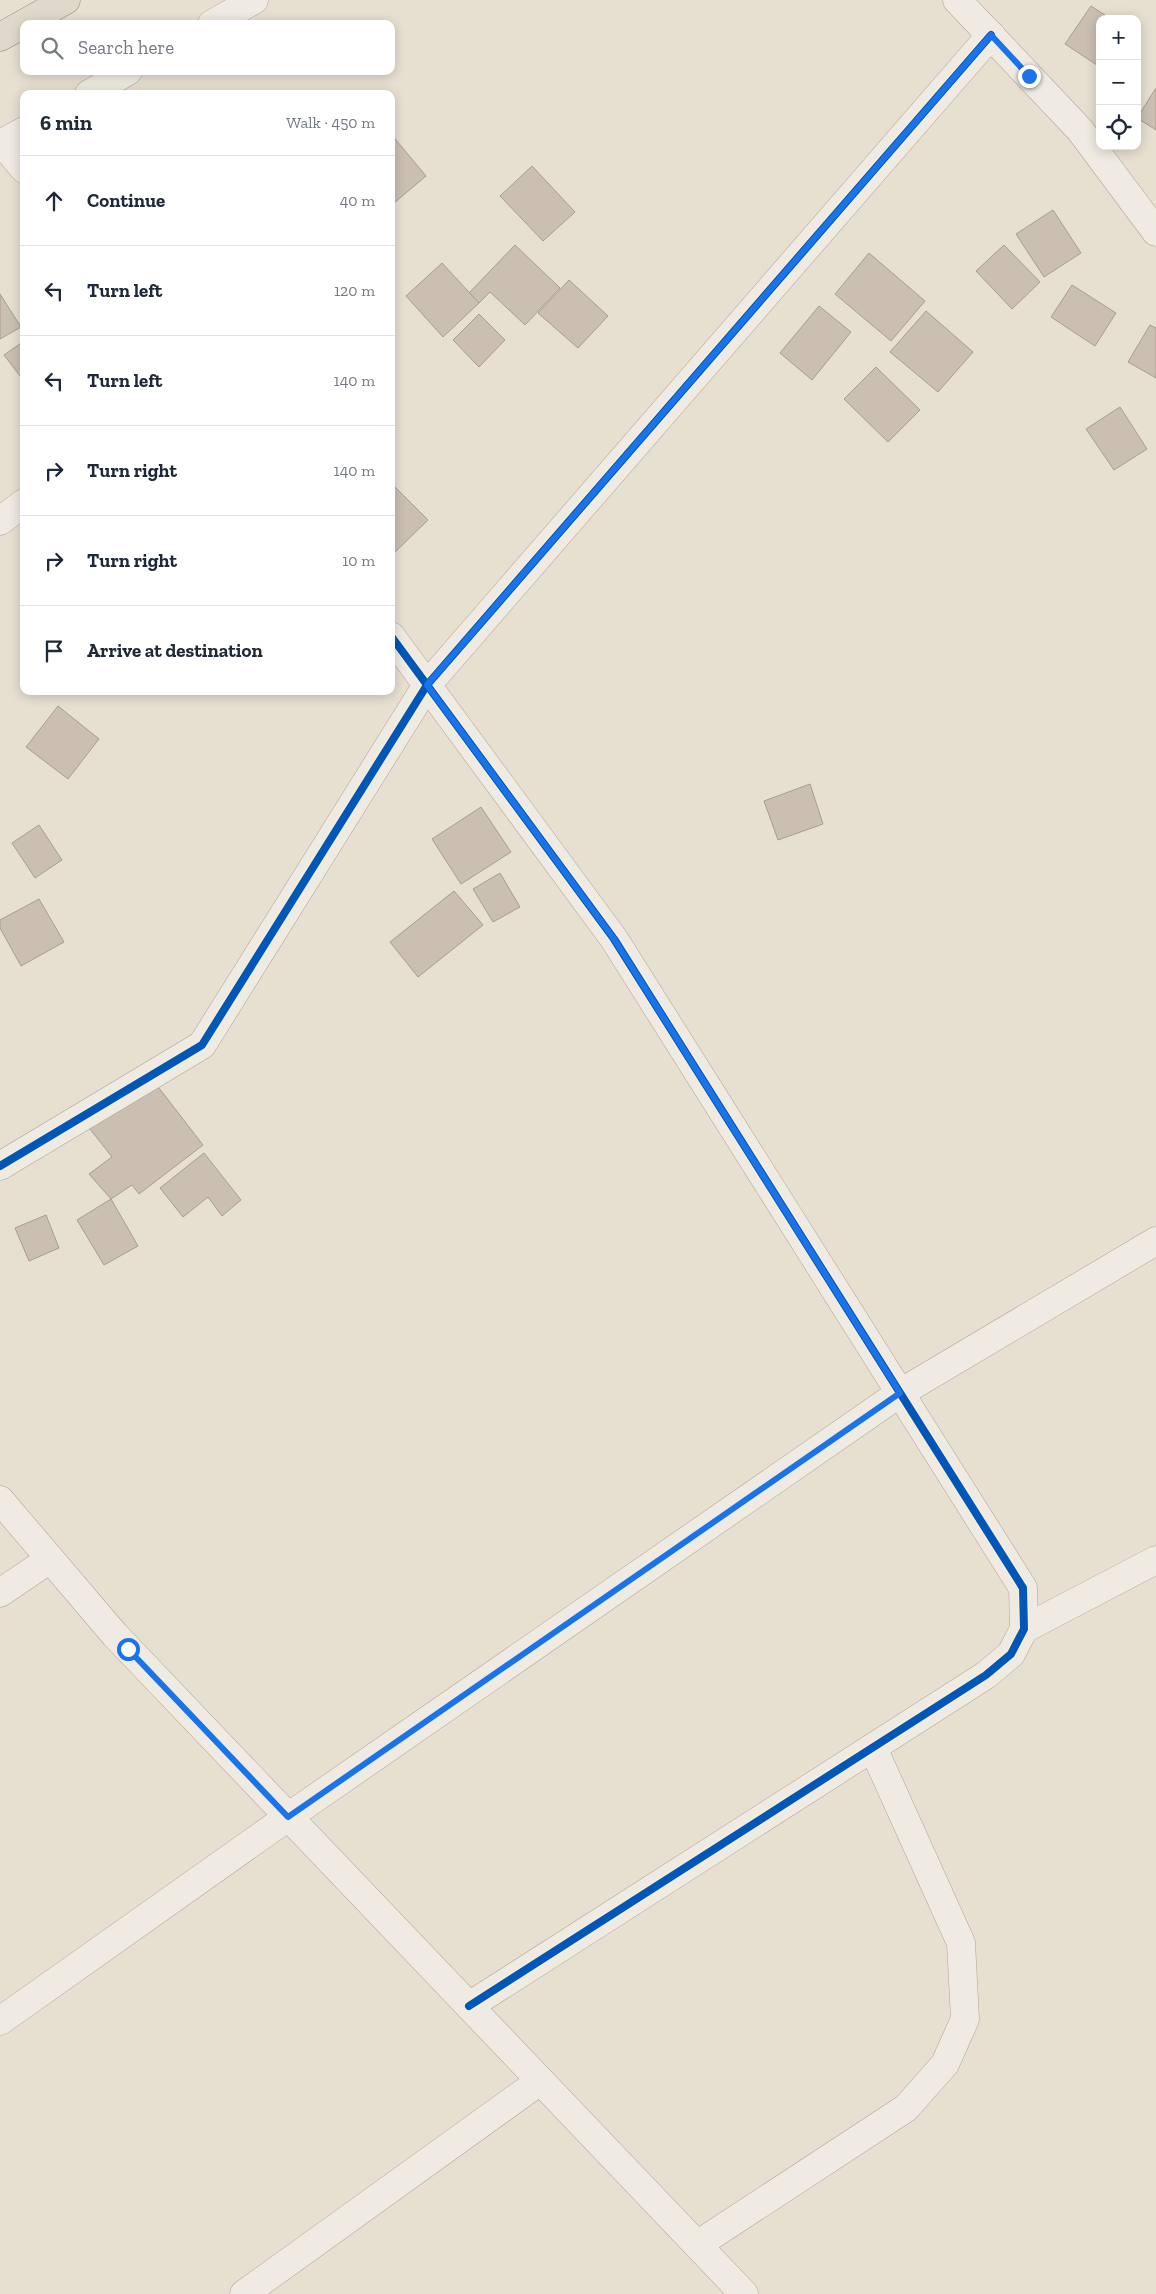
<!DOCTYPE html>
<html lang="en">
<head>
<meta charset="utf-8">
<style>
  :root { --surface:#fff; --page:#f2f2f3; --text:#1f2937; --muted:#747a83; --line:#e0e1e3 }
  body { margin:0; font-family:"Zilla Slab",serif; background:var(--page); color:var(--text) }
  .controls { position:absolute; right:15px; top:15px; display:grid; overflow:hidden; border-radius:10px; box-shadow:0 2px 12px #0003 }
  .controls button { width:45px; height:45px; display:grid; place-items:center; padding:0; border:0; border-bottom:1px solid var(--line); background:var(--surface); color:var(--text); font:25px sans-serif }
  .stop { position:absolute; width:15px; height:15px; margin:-11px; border:4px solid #1a73e8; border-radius:50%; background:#fff }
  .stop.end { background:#1a73e8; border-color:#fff; box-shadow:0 1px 5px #0008 }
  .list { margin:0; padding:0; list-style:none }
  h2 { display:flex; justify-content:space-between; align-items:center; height:65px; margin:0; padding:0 20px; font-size:21px }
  h2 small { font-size:16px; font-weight:400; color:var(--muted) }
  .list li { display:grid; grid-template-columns:32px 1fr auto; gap:15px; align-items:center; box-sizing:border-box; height:90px; padding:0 20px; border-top:1px solid var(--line) }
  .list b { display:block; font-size:19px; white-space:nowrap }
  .list em { font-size:16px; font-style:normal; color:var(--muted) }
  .icon { flex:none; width:28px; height:28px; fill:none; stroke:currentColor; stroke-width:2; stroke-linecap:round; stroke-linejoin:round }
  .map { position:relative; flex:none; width:1156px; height:2294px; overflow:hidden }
  .search { position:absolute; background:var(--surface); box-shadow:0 2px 12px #0003; left:20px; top:20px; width:375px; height:55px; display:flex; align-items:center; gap:12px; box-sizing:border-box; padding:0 18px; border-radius:10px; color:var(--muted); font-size:19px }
  .panel { position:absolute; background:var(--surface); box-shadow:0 2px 12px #0003; left:20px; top:90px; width:375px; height:605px; border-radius:10px }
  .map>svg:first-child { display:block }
  .building { fill:#cbbfb2; stroke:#a89c90 }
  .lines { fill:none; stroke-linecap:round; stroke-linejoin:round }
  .minor-casing { stroke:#ada599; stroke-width:29 }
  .trunk-casing { stroke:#928b80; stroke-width:29 }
  .minor { stroke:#efebe3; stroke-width:28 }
  .trunk { stroke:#e0d9cb; stroke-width:28 }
  .cycleway-casing { stroke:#f7eed8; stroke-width:11 }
  .cycleway { stroke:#0057b8; stroke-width:8 }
  .route { stroke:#1a73e8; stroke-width:6 }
</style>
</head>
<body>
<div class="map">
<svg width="1156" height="2294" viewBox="0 0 1156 2294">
  <rect width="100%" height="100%" fill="#e7e0d1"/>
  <!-- building -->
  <g class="building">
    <polygon points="1091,6 1111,19 1100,19 1100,67 1065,44"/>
    <polygon points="1156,88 1156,130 1137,118"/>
    <polygon points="391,134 426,176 394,203 391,200"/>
    <polygon points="532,166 575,212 543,241 500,196"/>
    <polygon points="1053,210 1081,253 1044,277 1016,234"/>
    <polygon points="515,245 560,288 525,325 490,292 479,303 469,293"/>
    <polygon points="1004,245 1040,282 1012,309 976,271"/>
    <polygon points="869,253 925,301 891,341 835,294"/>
    <polygon points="442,263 479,303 443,337 406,296"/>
    <polygon points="569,280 608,316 578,348 538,313"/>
    <polygon points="1072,285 1116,313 1095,346 1051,317"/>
    <polygon points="0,294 21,327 0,339"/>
    <polygon points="819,306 851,332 812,380 780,353"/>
    <polygon points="926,311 973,352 938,392 890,352"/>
    <polygon points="479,314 505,340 479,367 453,340"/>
    <polygon points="1150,325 1156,328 1156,378 1128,362"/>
    <polygon points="24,341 24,381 4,355"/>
    <polygon points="876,367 920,410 888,442 844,399"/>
    <polygon points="1120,407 1147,449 1114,470 1086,429"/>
    <polygon points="391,483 428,520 393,554 391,552"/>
    <polygon points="58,706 99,739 68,779 26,747"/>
    <polygon points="810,784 823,824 778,840 764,801"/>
    <polygon points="481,807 511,852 461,884 432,839"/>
    <polygon points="39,825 62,860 35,878 12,843"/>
    <polygon points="500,873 520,907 493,922 473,889"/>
    <polygon points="454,891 483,925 418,977 390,942"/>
    <polygon points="39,899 64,942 21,966 0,928 0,920"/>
    <polygon points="142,1066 203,1145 139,1194 132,1185 111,1199 89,1174 112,1157 79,1115"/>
    <polygon points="204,1153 241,1200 222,1216 208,1197 183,1217 160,1188"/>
    <polygon points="111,1199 138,1246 104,1265 77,1220"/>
    <polygon points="46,1215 59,1248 29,1261 15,1228"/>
  </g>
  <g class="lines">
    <!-- minor casing -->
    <g class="minor-casing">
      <g id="minor">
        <polyline points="957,0 1080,130 1156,232"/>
        <polyline points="212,24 254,0"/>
        <polyline points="89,94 128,71"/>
        <polyline points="2,143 24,169"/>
        <polyline points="0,144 24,131"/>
        <polyline points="0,521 24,503"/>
        <polyline points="391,636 614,939 1023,1588 1024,1629 1011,1654 986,1675 469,2006"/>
        <polyline points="0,1166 202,1045 427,685 991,35"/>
        <polyline points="0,1500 115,1635 744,2294"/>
        <polyline points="0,1593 50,1559"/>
        <polyline points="1024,1629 1156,1560"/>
        <polyline points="0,2021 288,1817 900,1393 1156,1241"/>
        <polyline points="697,2245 906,2108 945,2064 965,2019 961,1943 873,1748"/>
        <polyline points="244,2294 540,2081"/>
      </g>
    </g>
    <!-- trunk casing -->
    <g class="trunk-casing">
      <polyline id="trunk" points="0,37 66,0"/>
    </g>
    <!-- minor -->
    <use href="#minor" class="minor"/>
    <!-- trunk -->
    <use href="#trunk" class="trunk"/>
    <!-- cycleway casing -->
    <g class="cycleway-casing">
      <g id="cycleway">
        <polyline points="391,636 614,939 1023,1588 1024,1629 1011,1654 986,1675 469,2006"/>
        <polyline points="0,1166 202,1045 427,685 991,35"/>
      </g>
    </g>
    <!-- cycleway -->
    <use href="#cycleway" class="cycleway"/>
  </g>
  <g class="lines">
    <!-- route -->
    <polyline class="route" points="128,1649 288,1817 900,1393 614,939 427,685 991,35 1029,76"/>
  </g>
</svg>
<div class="controls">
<button>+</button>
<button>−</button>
<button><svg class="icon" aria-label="locate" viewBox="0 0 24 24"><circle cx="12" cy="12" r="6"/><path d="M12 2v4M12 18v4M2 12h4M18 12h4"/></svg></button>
</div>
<div class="stop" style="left:128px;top:1649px"></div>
<div class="stop end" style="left:1029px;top:76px"></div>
<div class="search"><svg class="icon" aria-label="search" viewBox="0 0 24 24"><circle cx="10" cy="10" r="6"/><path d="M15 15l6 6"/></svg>Search here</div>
<section class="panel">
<h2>6 min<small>Walk · 450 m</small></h2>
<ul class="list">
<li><svg class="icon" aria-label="ahead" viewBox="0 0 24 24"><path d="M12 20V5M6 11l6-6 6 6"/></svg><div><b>Continue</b></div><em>40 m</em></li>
<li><svg class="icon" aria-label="left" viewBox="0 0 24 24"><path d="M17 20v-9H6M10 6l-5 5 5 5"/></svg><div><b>Turn left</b></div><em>120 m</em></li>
<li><svg class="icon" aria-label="left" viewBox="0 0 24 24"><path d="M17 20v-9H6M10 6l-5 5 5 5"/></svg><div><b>Turn left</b></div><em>140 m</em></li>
<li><svg class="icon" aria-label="right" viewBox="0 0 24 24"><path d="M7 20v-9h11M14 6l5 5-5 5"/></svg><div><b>Turn right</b></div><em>140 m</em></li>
<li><svg class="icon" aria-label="right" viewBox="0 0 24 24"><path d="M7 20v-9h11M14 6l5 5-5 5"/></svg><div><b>Turn right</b></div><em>10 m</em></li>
<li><svg class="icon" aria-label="arrive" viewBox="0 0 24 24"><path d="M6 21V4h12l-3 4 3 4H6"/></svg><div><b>Arrive at destination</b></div></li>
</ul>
</section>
</div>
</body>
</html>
